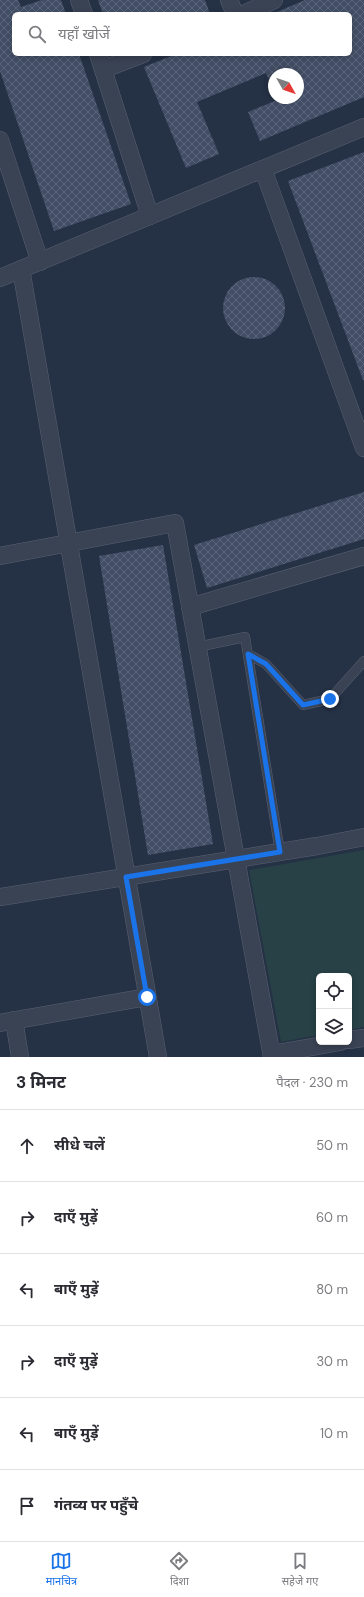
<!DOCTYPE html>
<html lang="hi">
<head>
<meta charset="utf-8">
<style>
  :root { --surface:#fff; --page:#f7f7f7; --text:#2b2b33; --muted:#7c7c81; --line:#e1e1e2; --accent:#1a73e8 }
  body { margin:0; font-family:"DM Sans","Noto Sans Devanagari",sans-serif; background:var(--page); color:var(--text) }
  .controls { position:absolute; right:12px; bottom:12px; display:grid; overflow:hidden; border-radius:6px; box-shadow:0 2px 6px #0003 }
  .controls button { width:36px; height:36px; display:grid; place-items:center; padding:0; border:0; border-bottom:1px solid var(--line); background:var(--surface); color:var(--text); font:20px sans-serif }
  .compass { position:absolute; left:268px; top:68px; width:36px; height:36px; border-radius:50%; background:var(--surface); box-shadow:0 2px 6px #0003; rotate:130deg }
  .stop { position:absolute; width:12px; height:12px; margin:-9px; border:3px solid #1a73e8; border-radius:50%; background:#fff }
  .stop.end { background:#1a73e8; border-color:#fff; box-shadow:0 1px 4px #0008 }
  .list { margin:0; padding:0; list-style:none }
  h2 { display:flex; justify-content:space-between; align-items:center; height:52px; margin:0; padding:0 16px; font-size:17px }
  h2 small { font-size:13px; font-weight:400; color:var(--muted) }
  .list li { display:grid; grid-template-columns:26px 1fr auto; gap:12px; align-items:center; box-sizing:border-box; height:72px; padding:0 16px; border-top:1px solid var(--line) }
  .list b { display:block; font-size:15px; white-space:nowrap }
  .list em { font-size:13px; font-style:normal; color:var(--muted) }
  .icon { flex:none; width:22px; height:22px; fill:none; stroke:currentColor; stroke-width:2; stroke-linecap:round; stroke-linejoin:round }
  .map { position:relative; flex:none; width:364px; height:1057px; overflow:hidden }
  .search { position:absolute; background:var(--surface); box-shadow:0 2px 6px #0003; left:12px; right:12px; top:12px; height:44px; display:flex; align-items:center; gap:10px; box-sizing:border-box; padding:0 14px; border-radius:6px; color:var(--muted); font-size:15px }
  .sheet { height:484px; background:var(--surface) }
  nav { display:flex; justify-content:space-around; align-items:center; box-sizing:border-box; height:56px; border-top:1px solid var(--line); background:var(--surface); font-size:11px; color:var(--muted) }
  nav a { display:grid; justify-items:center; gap:2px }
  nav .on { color:var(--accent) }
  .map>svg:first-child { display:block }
  .park { fill:#274146 }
  .building { fill:url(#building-cross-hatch) }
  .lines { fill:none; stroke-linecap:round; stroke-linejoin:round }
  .service-casing { stroke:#596172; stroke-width:10 }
  .minor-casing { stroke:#596172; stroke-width:18 }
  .service { stroke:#3a4354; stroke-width:9 }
  .minor { stroke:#3a4354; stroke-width:17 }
  .route { stroke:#1a73e8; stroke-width:5 }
</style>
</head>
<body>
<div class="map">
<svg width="364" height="1057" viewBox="0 0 364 1057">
  <defs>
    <pattern id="building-cross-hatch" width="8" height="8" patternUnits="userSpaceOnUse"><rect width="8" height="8" fill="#424e65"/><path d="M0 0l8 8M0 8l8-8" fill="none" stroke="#5b667a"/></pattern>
  </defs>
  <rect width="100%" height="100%" fill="#253145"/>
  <!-- park -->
  <polygon class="park" points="364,850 364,1027 349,1030 349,976 319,976 319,1035 281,1042 249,870"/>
  <!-- building -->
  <g class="building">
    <polygon points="0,0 18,0 21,7 42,0 61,0 66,14 14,14 14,54 79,54 131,204 54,231 0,71"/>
    <polygon points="98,0 205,0 210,14 103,14"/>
    <polygon points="305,0 364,0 364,97 260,141 248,112 277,100 277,98 298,98 298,74 274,74 274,92 266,73 197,102 219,154 186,168 144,67 176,54 350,54 350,14 272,14"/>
    <polygon points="364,152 364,380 363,380 288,181"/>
    <circle cx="254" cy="308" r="31"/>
    <polygon points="364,492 364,539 207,588 194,545"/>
    <polygon points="163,545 213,844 148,855 99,556"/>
  </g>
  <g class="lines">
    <!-- service casing -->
    <g class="service-casing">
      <g id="service">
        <polyline points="197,647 245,637 280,852"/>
        <polyline points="248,654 266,664 303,705 330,699 364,661"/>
      </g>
    </g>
    <!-- minor casing -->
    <g class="minor-casing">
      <g id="minor">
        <polyline points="79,0 84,14"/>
        <polyline points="229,0 235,14"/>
        <polyline points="244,14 274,0"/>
        <polyline points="98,54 150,216"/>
        <polyline points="104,69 143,54"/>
        <polyline points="0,140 40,262"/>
        <polyline points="263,169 364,448"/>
        <polyline points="21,269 158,1057"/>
        <polyline points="0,278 364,127"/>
        <polyline points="0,556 175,523 272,1057"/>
        <polyline points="190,607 364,556"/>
        <polyline points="0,897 317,846 364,837"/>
        <polyline points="14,1020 20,1057"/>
        <polyline points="0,1023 147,997"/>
        <polyline points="349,1040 364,1038"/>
        <polyline points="272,1054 340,1042"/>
      </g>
    </g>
    <!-- service -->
    <use href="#service" class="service"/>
    <!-- minor -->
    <use href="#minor" class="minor"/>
  </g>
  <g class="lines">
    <!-- route -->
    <polyline class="route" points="147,997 126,877 280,852 248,654 266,664 303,705 330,699"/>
  </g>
</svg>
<div class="controls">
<button><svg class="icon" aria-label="locate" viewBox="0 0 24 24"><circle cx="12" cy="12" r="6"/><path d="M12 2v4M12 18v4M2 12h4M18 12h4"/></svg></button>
<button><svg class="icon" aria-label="layers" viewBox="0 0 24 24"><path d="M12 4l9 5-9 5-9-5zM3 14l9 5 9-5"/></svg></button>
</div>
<svg class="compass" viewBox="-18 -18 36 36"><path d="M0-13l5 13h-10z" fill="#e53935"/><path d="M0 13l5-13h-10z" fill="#7c7c81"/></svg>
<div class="stop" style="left:147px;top:997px"></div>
<div class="stop end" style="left:330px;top:699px"></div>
<div class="search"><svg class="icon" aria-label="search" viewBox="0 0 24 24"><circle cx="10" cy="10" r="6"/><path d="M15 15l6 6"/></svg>यहाँ खोजें</div>
</div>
<section class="sheet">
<h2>3 मिनट<small>पैदल · 230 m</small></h2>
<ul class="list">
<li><svg class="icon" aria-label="ahead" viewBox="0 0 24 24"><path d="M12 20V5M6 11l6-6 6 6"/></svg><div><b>सीधे चलें</b></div><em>50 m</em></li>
<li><svg class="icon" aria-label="right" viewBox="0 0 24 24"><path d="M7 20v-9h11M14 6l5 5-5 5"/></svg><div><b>दाएँ मुड़ें</b></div><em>60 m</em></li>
<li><svg class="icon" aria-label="left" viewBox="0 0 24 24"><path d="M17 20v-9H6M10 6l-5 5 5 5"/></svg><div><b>बाएँ मुड़ें</b></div><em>80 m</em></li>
<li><svg class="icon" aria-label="right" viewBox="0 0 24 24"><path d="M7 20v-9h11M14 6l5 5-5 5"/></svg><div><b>दाएँ मुड़ें</b></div><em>30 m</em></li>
<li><svg class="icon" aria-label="left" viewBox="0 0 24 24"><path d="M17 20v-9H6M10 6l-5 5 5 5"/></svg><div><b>बाएँ मुड़ें</b></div><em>10 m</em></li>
<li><svg class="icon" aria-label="arrive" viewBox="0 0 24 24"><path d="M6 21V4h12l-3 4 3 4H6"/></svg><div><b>गंतव्य पर पहुँचे</b></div></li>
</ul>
</section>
<nav>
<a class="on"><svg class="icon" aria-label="map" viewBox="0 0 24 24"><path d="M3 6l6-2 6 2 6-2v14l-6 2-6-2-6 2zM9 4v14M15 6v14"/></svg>मानचित्र</a>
<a><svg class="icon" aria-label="directions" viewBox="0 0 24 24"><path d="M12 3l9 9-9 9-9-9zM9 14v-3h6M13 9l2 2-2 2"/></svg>दिशा</a>
<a><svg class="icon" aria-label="saved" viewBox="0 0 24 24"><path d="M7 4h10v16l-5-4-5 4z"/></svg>सहेजे गए</a>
</nav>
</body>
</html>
